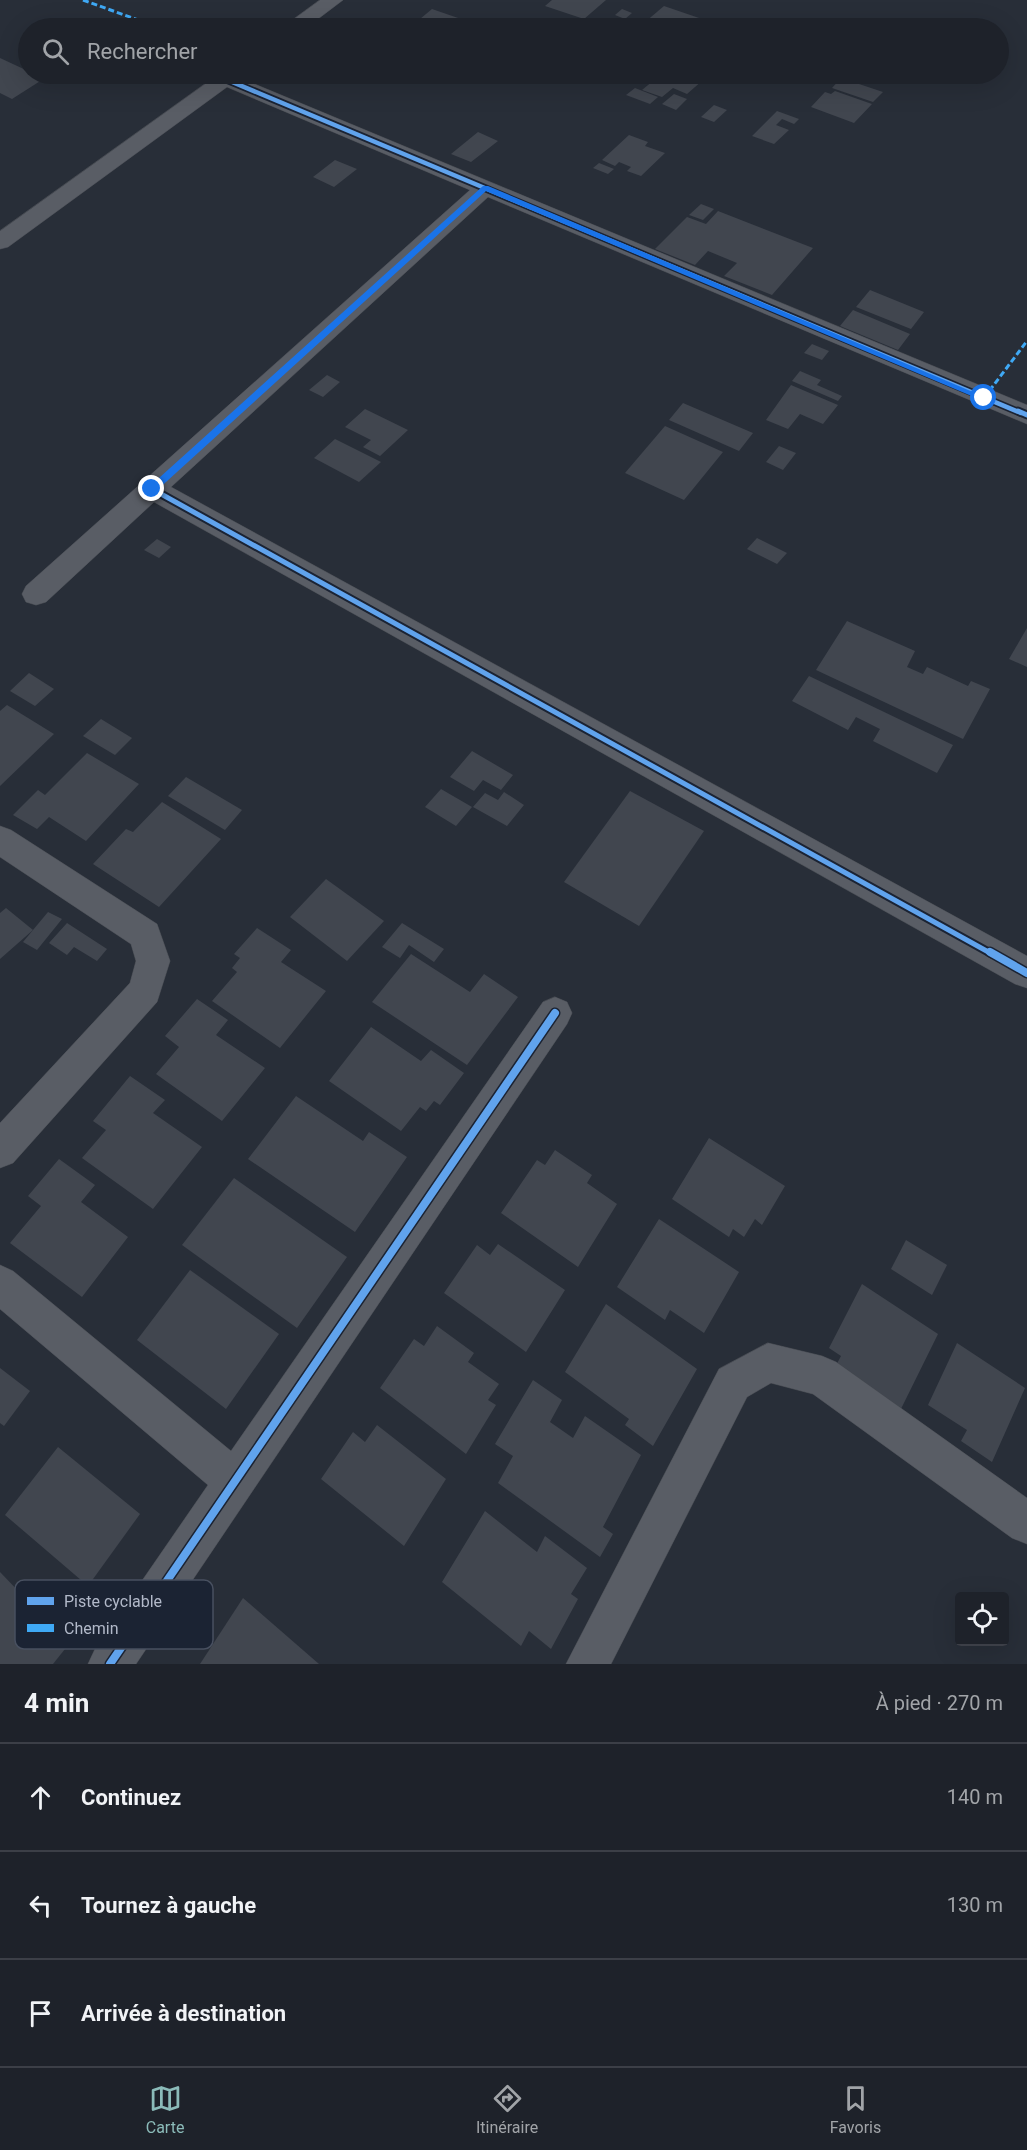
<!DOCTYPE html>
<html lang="fr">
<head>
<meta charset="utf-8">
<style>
  :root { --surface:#1e222a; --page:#2b2f36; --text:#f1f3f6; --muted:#a1a4a8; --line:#3c3f47; --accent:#8bbbb9 }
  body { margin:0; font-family:Roboto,sans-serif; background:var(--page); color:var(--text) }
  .controls { position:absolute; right:18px; bottom:18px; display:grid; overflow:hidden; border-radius:6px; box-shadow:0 6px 24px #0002 }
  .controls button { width:54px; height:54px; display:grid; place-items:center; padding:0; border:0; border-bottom:2px solid var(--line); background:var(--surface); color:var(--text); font:30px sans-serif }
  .stop { position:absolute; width:18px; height:18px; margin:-14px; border:4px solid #1a73e8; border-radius:50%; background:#fff }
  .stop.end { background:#1a73e8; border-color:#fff; box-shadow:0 2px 6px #0008 }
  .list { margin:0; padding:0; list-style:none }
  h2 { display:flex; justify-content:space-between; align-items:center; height:78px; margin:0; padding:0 24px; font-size:26px }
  h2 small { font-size:20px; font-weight:400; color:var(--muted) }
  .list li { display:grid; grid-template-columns:39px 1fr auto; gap:18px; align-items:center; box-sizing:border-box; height:108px; padding:0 24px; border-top:2px solid var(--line) }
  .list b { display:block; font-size:22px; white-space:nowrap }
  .list em { font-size:20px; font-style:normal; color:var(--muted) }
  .icon { flex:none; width:33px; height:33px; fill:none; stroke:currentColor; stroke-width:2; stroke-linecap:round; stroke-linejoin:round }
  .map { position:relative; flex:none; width:1027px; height:1664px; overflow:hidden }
  .search { position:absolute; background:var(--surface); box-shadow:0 6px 24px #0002; left:18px; right:18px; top:18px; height:66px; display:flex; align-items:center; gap:15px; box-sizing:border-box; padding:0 21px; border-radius:33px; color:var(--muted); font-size:22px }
  .sheet { height:402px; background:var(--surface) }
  nav { display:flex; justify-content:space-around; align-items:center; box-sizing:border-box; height:84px; border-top:2px solid var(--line); background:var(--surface); font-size:16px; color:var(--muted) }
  nav a { display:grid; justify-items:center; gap:3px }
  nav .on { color:var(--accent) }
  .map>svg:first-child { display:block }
  .building { fill:#41464f }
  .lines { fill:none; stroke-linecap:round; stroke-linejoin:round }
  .minor-casing { stroke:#454950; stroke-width:1 }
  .minor { fill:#595d65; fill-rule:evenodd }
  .quiet { stroke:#3fa9f5; stroke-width:3; stroke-dasharray:6 3; stroke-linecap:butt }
  .cycleway-far2-casing { stroke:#1b2333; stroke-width:8 }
  .cycleway-far1-casing { stroke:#1b2333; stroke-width:9 }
  .cycleway-casing { stroke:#1b2333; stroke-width:11 }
  .cycleway-far2 { stroke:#60a3ed; stroke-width:4.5 }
  .cycleway-far1 { stroke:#60a3ed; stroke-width:5 }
  .cycleway { stroke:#60a3ed; stroke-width:8 }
  .route { fill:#1a73e8 }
  .key { fill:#1b2333; stroke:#485060; stroke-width:1.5 }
  .key-label { font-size:16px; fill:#b2b9c9 }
</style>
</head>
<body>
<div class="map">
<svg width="1027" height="1664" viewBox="0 0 1027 1664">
  <rect width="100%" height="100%" fill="#282e38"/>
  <!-- building -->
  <g class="building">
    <polygon points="552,0 606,0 584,19 545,6"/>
    <polygon points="664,6 702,19 692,28 638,28"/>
    <polygon points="432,9 461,19 449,28 420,19"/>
    <polygon points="622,9 632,13 625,19 615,15"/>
    <polygon points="528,21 550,28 519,28"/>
    <polygon points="0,58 28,71 28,74 45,78 12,99 0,93"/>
    <polygon points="653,74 685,74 703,80 687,94 673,88 662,97 642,90 659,76"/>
    <polygon points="841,78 883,92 873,102 832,88"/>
    <polygon points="635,88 658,97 650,104 626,95"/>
    <polygon points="835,91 872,104 854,123 811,107 825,92 831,94"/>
    <polygon points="674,94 687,99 676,110 662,104"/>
    <polygon points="714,105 727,110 714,122 701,117"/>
    <polygon points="777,111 799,119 794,124 782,119 776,125 789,130 774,144 752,136"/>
    <polygon points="478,132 498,141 471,162 451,154"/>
    <polygon points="629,135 648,142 645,146 665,153 641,176 627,171 631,167 619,162 615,166 602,160"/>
    <polygon points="335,160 357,169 334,187 313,177"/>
    <polygon points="599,163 614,169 608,174 593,168"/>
    <polygon points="701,204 714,209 703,220 689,215"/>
    <polygon points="718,211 813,248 772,295 724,276 737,263 708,251 695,265 655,249 687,217 706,224"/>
    <polygon points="870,290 924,312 911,329 856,307"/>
    <polygon points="853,310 910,334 898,350 840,326"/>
    <polygon points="812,344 829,351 822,360 804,353"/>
    <polygon points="800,371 821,380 817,385 842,396 838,401 792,381"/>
    <polygon points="327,375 340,382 323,397 309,390"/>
    <polygon points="791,385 838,405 823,424 800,414 788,429 766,420"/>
    <polygon points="683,403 753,433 739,451 669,420"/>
    <polygon points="365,409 408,430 380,456 363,447 371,440 345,427"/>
    <polygon points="665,426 723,452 684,500 625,473"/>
    <polygon points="335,439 381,462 359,482 314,458"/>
    <polygon points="779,446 796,453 783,470 766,462"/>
    <polygon points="757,538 787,553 777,564 747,549"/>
    <polygon points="157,539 171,547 159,558 144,550"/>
    <polygon points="847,621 915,651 907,667 923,674 927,667 968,686 971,681 990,689 963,739 816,670"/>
    <polygon points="1027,628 1027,667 1009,659"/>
    <polygon points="29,673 54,689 35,706 10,691"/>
    <polygon points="809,676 953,745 937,773 873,741 880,729 856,717 848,730 792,701"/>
    <polygon points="7,705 54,734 0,786 0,711"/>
    <polygon points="101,719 132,738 115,755 83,736"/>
    <polygon points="472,751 513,775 501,790 483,780 474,791 450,777"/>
    <polygon points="87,753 139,784 86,841 49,817 37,829 13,815 38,790 45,795"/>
    <polygon points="186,777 242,810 225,830 168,796"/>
    <polygon points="441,789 472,807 456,826 425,807"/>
    <polygon points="630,791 704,831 639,926 564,882"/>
    <polygon points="504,792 524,805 507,826 473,807 485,793 498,800"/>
    <polygon points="162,802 221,839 159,907 93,864 126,829 133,832"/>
    <polygon points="326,879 384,921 347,961 290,917"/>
    <polygon points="6,908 33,930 0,959 0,913"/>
    <polygon points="48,912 62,919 37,950 23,942"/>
    <polygon points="67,923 107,949 97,961 74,947 67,955 49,943"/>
    <polygon points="402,923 444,949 434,962 409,945 400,958 382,947"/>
    <polygon points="257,928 291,950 281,962 326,991 280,1048 212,1001 237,972 232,968 240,958 234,954"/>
    <polygon points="411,954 470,992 484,974 518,997 467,1065 372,1002"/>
    <polygon points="197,999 228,1020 216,1035 265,1068 222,1121 156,1074 179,1047 165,1036"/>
    <polygon points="371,1027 421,1061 431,1050 464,1073 440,1105 434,1101 426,1111 420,1107 401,1131 329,1081"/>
    <polygon points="130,1076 165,1100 153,1113 202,1147 153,1209 82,1158 106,1130 93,1121"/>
    <polygon points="296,1096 363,1141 369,1132 407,1157 355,1232 248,1159"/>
    <polygon points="709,1138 785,1186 762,1225 755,1219 744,1237 733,1229 729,1237 672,1199"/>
    <polygon points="555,1150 592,1175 587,1183 617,1204 578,1267 501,1213 537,1160 545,1165"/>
    <polygon points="59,1159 95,1185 81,1202 128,1237 82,1297 10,1243 41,1206 28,1196"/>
    <polygon points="234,1178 347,1257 297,1328 182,1245"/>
    <polygon points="659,1219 739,1272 704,1333 670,1310 665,1320 617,1287"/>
    <polygon points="906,1240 947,1265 932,1295 891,1269"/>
    <polygon points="498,1244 565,1290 526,1352 444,1293 477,1245 490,1255"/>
    <polygon points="190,1270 279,1334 226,1409 137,1340"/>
    <polygon points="862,1284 938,1334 896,1419 831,1375 841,1356 829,1348"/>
    <polygon points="606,1304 697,1369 653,1446 625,1425 629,1419 565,1372"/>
    <polygon points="437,1326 474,1353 468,1362 499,1384 488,1400 496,1405 466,1454 380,1388 414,1339 424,1346"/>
    <polygon points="957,1343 1025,1388 992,1462 961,1441 967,1430 928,1405"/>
    <polygon points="0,1368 30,1391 4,1426 0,1423"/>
    <polygon points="533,1380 562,1400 550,1422 573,1438 585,1416 641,1455 603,1527 613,1534 600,1557 498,1483 513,1456 495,1444"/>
    <polygon points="377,1425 446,1479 404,1546 321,1479 353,1432 365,1442"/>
    <polygon points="58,1447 140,1514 88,1586 5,1515"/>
    <polygon points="485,1511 537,1552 545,1536 587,1568 571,1594 578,1599 551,1649 529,1631 521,1646 442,1582"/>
    <polygon points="0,1572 69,1644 53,1664 0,1664"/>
    <polygon points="243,1598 319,1664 200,1664"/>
  </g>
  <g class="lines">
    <!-- minor casing -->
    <g class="minor-casing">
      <g id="minor">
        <polygon points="320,0 343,0 306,28 284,28 287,24"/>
        <polygon points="219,74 242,74 240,78 1027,405 1027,424 488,197 171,487 1027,956 1027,988 1015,984 154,502 46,602 36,605 26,602 22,594 26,586 470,190 227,87 8,247 0,249 0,231"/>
        <polygon points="0,826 11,830 157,924 170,961 157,1002 13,1163 0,1168 0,1123 130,983 136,961 131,944 0,857"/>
        <polygon points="555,997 567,1002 572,1013 567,1024 136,1664 88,1664 95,1649 208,1485 0,1309 0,1265 13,1271 231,1451 543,1002"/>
        <polygon points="768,1343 822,1356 836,1362 1027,1498 1027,1544 1012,1538 813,1394 771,1383 747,1397 611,1664 566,1664 719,1369"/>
      </g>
    </g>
    <!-- minor -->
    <use href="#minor" class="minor"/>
    <!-- quiet -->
    <g class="quiet">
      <polyline points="83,0 160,28"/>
      <polyline points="984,398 1027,341"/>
    </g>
    <!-- cycleway-far2 casing -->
    <g class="cycleway-far2-casing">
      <polyline id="cycleway-far2" points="225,79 1021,413"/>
    </g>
    <!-- cycleway-far1 casing -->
    <g class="cycleway-far1-casing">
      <g id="cycleway-far1">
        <polyline points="1018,411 1027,415"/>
        <polyline points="152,489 992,954"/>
      </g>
    </g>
    <!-- cycleway casing -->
    <g class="cycleway-casing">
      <g id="cycleway">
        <polyline points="990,952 1027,973"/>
        <polyline points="110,1664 555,1013"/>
      </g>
    </g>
    <!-- cycleway-far2 -->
    <use href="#cycleway-far2" class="cycleway-far2"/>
    <!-- cycleway-far1 -->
    <use href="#cycleway-far1" class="cycleway-far1"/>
    <!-- cycleway -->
    <use href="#cycleway" class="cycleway"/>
  </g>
  <!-- route -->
  <polygon class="route" points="483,186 488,186 987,398 981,400 486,191 155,492 149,492 149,487"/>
  <!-- legend -->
  <rect x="15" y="1580" width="198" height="69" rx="9" class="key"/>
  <rect x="27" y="1597" width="27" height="8" fill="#60a3ed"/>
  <rect x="27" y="1624" width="27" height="8" fill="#3fa9f5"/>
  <g class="key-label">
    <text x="64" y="1607">Piste cyclable</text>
    <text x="64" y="1634">Chemin</text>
  </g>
</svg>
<div class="controls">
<button><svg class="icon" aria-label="locate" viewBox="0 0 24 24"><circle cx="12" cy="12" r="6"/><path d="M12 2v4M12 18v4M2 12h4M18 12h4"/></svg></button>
</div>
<div class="stop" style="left:984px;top:398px"></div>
<div class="stop end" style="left:152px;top:489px"></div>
<div class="search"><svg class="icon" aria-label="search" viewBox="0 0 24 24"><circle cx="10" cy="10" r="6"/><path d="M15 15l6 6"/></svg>Rechercher</div>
</div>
<section class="sheet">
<h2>4 min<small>À pied · 270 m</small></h2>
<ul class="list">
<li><svg class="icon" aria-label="ahead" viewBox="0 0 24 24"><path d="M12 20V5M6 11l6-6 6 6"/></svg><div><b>Continuez</b></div><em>140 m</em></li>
<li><svg class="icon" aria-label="left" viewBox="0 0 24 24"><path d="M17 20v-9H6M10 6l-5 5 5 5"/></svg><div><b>Tournez à gauche</b></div><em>130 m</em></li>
<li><svg class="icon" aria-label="arrive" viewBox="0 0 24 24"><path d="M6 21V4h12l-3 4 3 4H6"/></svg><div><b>Arrivée à destination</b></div></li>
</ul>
</section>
<nav>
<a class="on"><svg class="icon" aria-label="map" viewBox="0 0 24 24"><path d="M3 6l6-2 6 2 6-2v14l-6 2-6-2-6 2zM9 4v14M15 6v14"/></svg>Carte</a>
<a><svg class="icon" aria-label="directions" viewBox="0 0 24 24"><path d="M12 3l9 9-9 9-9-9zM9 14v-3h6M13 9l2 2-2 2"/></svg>Itinéraire</a>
<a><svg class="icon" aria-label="saved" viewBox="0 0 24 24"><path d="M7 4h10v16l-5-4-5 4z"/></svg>Favoris</a>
</nav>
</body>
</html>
